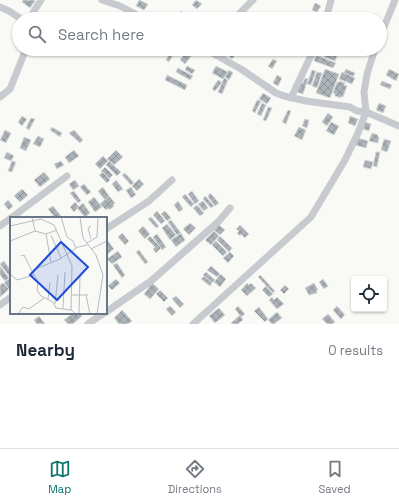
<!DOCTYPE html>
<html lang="en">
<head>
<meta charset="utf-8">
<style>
  :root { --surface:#fff; --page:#f6f6f7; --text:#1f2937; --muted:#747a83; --line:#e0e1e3; --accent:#0f766e }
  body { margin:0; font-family:"Space Grotesk",sans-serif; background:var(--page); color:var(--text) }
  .controls { position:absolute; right:12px; bottom:12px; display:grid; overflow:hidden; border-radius:4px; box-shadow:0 1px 3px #0004 }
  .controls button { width:36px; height:36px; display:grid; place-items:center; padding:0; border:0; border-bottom:1px solid var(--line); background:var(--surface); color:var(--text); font:20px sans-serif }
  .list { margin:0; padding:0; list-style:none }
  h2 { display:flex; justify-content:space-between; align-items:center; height:52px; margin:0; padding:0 16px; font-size:17px }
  h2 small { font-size:13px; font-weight:400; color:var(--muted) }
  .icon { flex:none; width:22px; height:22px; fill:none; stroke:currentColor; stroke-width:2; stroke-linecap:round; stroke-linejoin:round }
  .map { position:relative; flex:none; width:399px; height:324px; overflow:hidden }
  .search { position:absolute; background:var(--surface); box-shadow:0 1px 3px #0004; left:12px; right:12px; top:12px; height:44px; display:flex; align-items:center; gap:10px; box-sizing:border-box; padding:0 14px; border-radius:22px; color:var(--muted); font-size:15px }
  .sheet { height:124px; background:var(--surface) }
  nav { display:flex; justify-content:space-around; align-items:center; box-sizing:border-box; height:56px; border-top:1px solid var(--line); background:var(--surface); font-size:11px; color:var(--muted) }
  nav a { display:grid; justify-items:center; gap:2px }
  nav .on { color:var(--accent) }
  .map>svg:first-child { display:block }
  .building { fill:url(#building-cross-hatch); stroke:#dadbd9 }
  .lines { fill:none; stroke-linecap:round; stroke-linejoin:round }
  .minor { stroke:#c7cace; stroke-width:7 }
  .inset-road { fill:none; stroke:#b6bdc3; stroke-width:1 }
  .view { fill:#1d4ed8; fill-opacity:0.15; stroke:#1d4ed8; stroke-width:2 }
  .inset-edge { fill:none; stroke:#687787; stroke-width:2 }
</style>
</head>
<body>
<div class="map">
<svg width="399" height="324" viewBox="0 0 399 324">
  <defs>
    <pattern id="building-cross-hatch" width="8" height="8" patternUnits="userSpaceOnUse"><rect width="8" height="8" fill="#abb3b9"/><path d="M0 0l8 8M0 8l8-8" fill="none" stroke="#8f969c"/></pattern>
  </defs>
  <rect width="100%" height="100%" fill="#f9f9f6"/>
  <!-- building -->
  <g class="building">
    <polygon points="23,0 34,0 35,1 30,8 22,2"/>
    <polygon points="139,0 148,4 144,10 136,6"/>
    <polygon points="196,0 202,4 197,9 192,5"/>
    <polygon points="315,3 321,6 317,12 312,10"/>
    <polygon points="181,11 187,16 184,19 182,19 177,15"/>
    <polygon points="172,49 176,50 169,62 166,60"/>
    <polygon points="228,49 232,49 237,53 232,59 225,53"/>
    <polygon points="187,51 192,55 185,64 180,60"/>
    <polygon points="326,52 337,56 335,61 324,57"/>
    <polygon points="316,55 336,63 333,68 314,61"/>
    <polygon points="273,59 277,61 272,69 268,66"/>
    <polygon points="187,66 195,70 192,74 185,70"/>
    <polygon points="216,66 228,72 223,79 212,73"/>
    <polygon points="178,68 193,76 190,80 176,72"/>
    <polygon points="325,69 339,74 330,98 316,93"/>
    <polygon points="346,69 355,73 353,77 344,73"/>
    <polygon points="389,69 399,74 396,81 386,75"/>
    <polygon points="229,70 233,73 229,80 225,77"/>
    <polygon points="312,70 316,71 311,85 307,84"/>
    <polygon points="317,72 322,73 317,88 312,86"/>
    <polygon points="342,72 355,78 352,84 339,79"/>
    <polygon points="167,75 187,85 185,90 165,80"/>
    <polygon points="277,75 282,78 278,86 273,83"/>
    <polygon points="224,78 228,80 222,94 218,92"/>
    <polygon points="305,78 308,79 303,94 297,92 300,82 303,83"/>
    <polygon points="218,80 222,82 215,91 212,89"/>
    <polygon points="339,81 345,83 344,85 347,86 343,97 341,96 341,98 335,96 335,94 333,93 337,82 338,83"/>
    <polygon points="382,81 392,85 390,89 380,85"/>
    <polygon points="263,93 271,98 267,104 259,99"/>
    <polygon points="257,100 261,101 255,113 252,111"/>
    <polygon points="262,103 266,105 261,116 257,114"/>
    <polygon points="379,103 386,106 383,113 376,110"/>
    <polygon points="268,107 272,108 266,121 263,120"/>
    <polygon points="288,110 291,111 286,124 282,122"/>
    <polygon points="328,113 333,117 327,126 322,122"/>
    <polygon points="22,116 27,119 22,126 18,122"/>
    <polygon points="350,116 358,119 355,126 348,123"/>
    <polygon points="31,118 35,119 29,130 26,128"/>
    <polygon points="305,119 309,120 307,128 302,126"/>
    <polygon points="331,122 339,126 334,135 326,131"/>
    <polygon points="365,122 371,124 369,131 363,129"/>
    <polygon points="52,127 62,133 60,137 50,130"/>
    <polygon points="299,127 306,130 302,140 294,136"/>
    <polygon points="5,130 11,133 6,143 0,140"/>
    <polygon points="74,130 83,140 80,143 69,133"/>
    <polygon points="372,133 378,135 377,136 379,137 378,143 369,141"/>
    <polygon points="38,136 44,139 40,147 33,144"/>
    <polygon points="24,137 31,140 26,151 20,148"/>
    <polygon points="358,138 368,141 366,148 355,145"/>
    <polygon points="384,139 391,141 387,152 381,150"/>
    <polygon points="74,150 79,156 69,163 65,157"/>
    <polygon points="116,150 123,157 114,165 107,159"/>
    <polygon points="7,152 14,156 11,161 4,158"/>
    <polygon points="376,152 380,152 377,167 373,166"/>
    <polygon points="103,156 108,161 100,169 95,164"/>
    <polygon points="365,160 373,162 371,169 363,167"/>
    <polygon points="12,161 16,162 12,172 8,171"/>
    <polygon points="61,161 64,165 57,169 54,164"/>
    <polygon points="109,161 121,172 117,176 106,165"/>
    <polygon points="105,167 113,175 109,179 101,171"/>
    <polygon points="44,172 50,179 40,187 34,180"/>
    <polygon points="103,172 110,180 107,183 99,175"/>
    <polygon points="125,173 134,183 131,185 122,175"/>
    <polygon points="139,179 144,184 137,191 132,186"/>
    <polygon points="75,180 79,186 73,190 69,184"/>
    <polygon points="116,180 123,189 118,192 112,184"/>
    <polygon points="84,184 91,192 87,195 80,187"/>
    <polygon points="103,187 109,196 105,200 98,191"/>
    <polygon points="131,187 136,195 131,198 126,190"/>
    <polygon points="22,189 28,195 20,202 14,196"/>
    <polygon points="74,191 81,201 78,203 70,193"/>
    <polygon points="192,191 199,201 195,204 188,194"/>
    <polygon points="185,194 194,204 191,207 182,197"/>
    <polygon points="209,194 211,194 219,203 215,206 208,197"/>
    <polygon points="109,196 115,203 113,205 114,206 109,210 108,208 106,210 100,204"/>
    <polygon points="205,196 214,206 211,208 203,199"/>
    <polygon points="94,197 102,207 95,212 88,202"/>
    <polygon points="8,200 13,206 9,210 4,204"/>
    <polygon points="178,201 183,209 179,212 174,205"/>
    <polygon points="203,201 208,208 204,211 198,204"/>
    <polygon points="75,202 79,207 74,212 70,207"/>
    <polygon points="83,203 90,213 85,217 77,208"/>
    <polygon points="197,205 204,213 200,216 193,208"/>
    <polygon points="53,206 61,216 58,218 55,218 48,209"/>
    <polygon points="157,211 165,221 161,224 153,215"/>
    <polygon points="165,211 171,218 167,221 161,214"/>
    <polygon points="151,217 159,226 156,228 148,219"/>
    <polygon points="171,220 181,233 177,235 168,222"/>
    <polygon points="190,223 196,228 189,235 183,229"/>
    <polygon points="167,224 176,235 170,240 162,228"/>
    <polygon points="219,225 225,230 220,235 214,230"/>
    <polygon points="240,225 249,234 245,238 241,234 240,236 237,233 239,231 236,229"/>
    <polygon points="143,226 150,234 145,239 138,231"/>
    <polygon points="214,231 219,236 211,245 205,240"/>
    <polygon points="122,233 129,241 125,245 118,237"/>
    <polygon points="181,233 185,240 176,247 171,240"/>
    <polygon points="157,234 166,247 162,250 153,237"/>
    <polygon points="150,236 161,248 156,253 153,249 155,247 147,239"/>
    <polygon points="220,236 232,248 229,252 217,240"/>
    <polygon points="108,241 114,249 106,255 106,243"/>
    <polygon points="216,241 227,252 223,256 212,245"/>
    <polygon points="139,250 148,262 145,264 136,252"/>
    <polygon points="118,251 122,257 112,264 107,259"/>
    <polygon points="230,252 234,256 228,263 223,258"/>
    <polygon points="4,261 11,271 10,277 0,264"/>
    <polygon points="117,263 125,275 122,278 113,265"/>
    <polygon points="0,266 9,278 5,281 0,275"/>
    <polygon points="211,266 220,274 217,277 207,270"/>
    <polygon points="206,272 215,280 212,283 203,275"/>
    <polygon points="221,274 226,279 220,287 214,282"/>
    <polygon points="260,275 275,291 273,293 258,277"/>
    <polygon points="204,276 212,283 210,286 201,279"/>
    <polygon points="10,278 11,280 11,288 9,289 4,283"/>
    <polygon points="116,279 120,283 112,290 108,286"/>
    <polygon points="323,279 328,286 324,289 319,282"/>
    <polygon points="3,283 9,289 0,297 0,285"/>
    <polygon points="152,283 159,289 150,299 144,294"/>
    <polygon points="247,283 249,285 251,283 256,288 247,296 241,290"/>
    <polygon points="314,283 318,290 316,291 317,293 309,295 305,288"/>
    <polygon points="285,285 289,289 284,294 280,290"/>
    <polygon points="266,286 273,294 269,297 262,290"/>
    <polygon points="160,290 168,298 164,302 156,294"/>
    <polygon points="176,296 184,304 180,308 172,299"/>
    <polygon points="272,297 274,300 277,297 284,304 277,309 269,300"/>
    <polygon points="170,306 176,312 172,316 166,309"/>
    <polygon points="238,306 245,314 241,317 235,309"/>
    <polygon points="337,306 345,315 341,319 333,310"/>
    <polygon points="259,307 268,319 265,322 254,311"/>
    <polygon points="219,308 225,315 215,323 209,316"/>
    <polygon points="122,310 132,321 128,324 119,324 114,318"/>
    <polygon points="277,312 282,318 274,324 272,324 268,320"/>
    <polygon points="73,313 80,313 82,316 73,324 68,324 64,320"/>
    <polygon points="328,314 335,322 332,324 327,324 322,319"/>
    <polygon points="240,315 243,320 238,324 232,324 231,323"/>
    <polygon points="39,316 45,324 37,324 34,320"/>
  </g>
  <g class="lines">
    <!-- minor -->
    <g class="minor">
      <polyline points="102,0 120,6 145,19"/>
      <polyline points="0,7 9,11 21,19"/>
      <polyline points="29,19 41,0"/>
      <polyline points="234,19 253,0"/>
      <polyline points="326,19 331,0"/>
      <polyline points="380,37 395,0"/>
      <polyline points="205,49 241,69 276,93 284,96 306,101 350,107 357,111 366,112 399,126"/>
      <polyline points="0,97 10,89 24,54 25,49"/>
      <polyline points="291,98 314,49"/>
      <polyline points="11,218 67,176"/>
      <polyline points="0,226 11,218"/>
      <polyline points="106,229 149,201 172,180"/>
      <polyline points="0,305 11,297"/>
      <polyline points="106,312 151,281 218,222 230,208"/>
      <polyline points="88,324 104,313"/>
      <polyline points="193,324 311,217 345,160 358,133 366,112 364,92 367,74 375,49"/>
    </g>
  </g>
  <!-- overview -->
  <g transform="translate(10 217)">
    <rect width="97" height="97" fill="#f9f9f6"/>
    <path class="inset-road" d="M22,0l3,14M51,0l6,20 6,4 3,7M70,0l3,21 13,17 7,20 -6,39M0,9l31,-7 13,6 18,41 -1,44M36,17l5,28M41,18l10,23M81,22l-3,-11 3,-2M0,24l25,-10 11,3 11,-4M77,26l10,-6 1,-20M81,32l16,-8M11,39l3,-1 10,20M23,53l27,-11 18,-12 9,-2M0,57l7,6 17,-5 4,6 -1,9 4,6 12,6 3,6 15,2 5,4M62,78h16M76,78l4,19M38,82l2,-16M45,87l3,-29M53,91l2,-36M8,97l5,-7 6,2 15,-11M69,97l1,-38"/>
    <path class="view" d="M51,25l27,25 -31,33 -27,-25z"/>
    <rect width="97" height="97" class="inset-edge"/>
  </g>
</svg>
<div class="controls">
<button><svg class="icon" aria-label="locate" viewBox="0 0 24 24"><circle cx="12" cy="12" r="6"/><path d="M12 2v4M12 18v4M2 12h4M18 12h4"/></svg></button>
</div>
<div class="search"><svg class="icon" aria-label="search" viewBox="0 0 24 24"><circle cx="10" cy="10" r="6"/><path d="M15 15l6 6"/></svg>Search here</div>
</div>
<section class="sheet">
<h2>Nearby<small>0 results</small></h2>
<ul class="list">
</ul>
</section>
<nav>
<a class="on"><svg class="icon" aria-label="map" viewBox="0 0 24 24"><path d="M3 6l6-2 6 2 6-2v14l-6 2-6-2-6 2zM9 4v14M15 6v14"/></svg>Map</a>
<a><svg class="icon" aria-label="directions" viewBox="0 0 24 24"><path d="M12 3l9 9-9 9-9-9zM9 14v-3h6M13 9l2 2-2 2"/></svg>Directions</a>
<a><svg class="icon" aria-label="saved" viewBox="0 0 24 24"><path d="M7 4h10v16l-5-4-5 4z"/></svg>Saved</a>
</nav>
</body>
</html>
